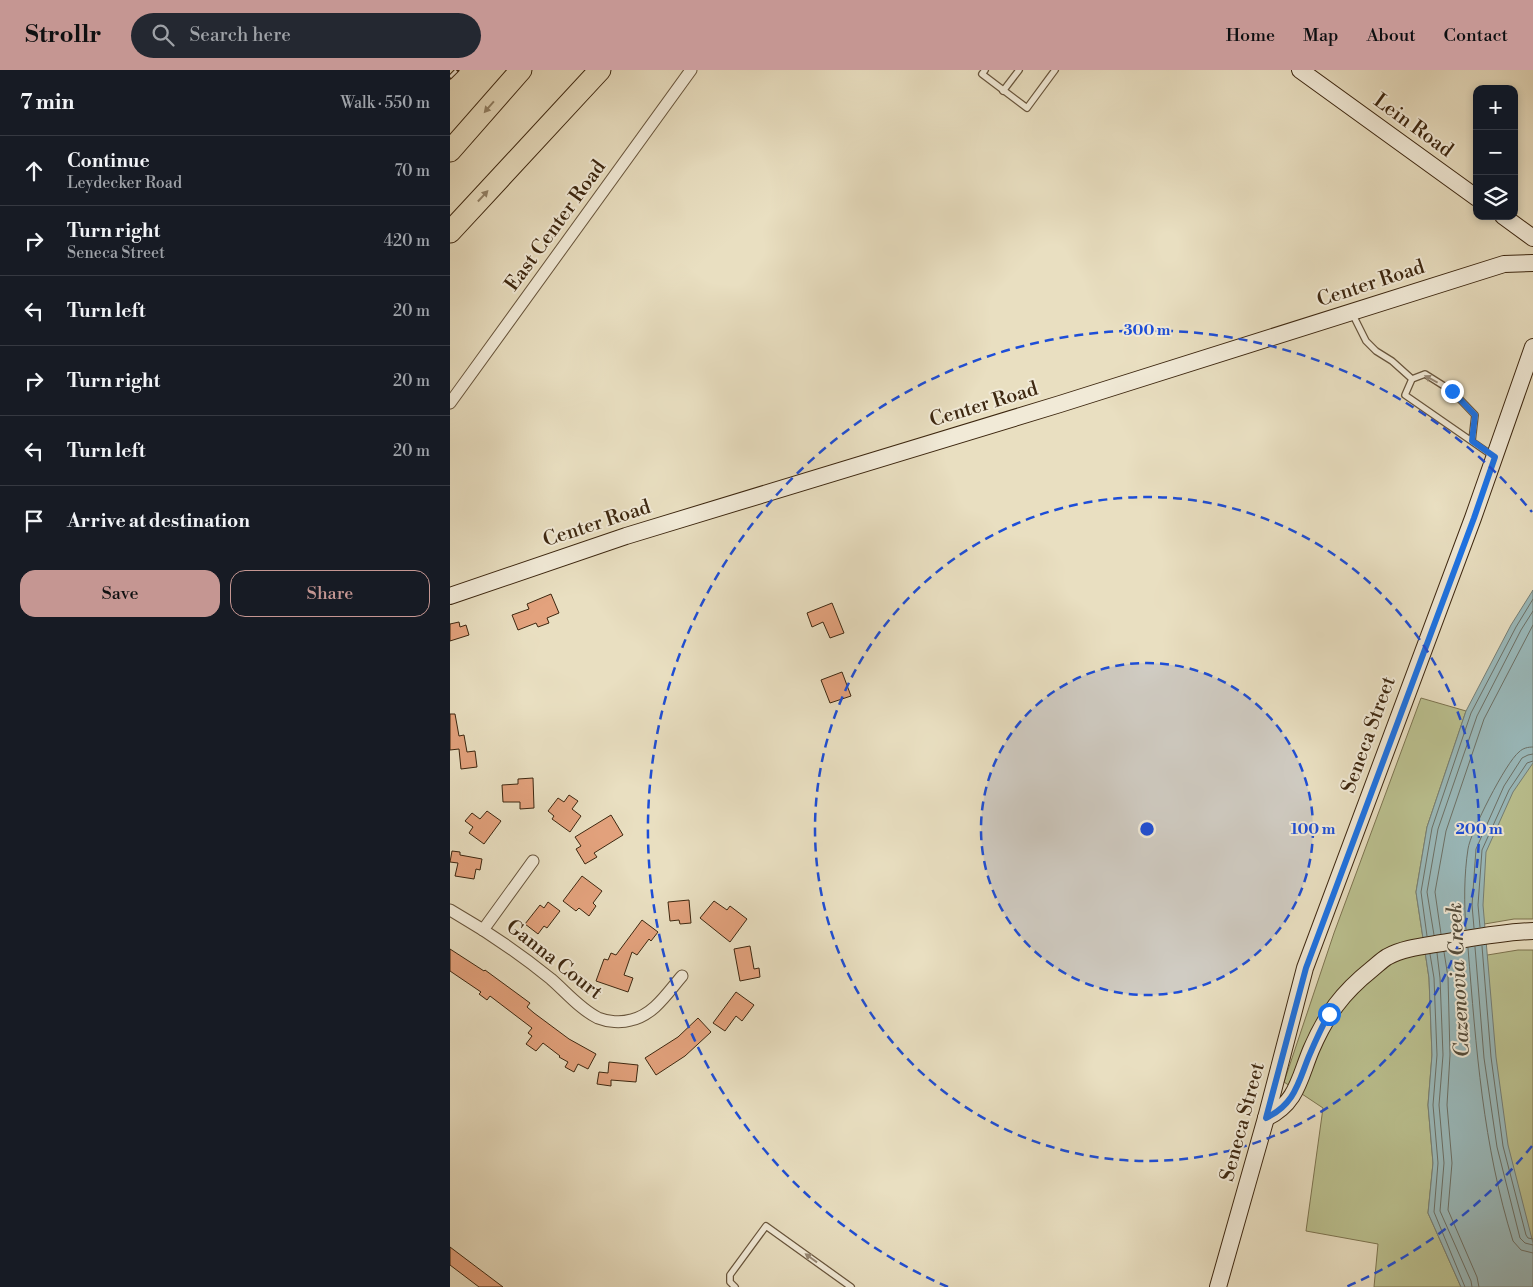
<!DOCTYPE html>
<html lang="en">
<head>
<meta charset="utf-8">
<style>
  :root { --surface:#171b24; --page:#242831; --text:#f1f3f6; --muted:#9ea1a6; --line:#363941; --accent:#c59692 }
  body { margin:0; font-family:"Libre Bodoni",serif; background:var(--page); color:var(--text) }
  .controls { position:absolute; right:15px; top:15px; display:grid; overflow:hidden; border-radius:10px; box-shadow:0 2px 8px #0003 }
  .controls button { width:45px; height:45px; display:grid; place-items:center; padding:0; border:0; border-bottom:1px solid var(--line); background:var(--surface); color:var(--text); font:25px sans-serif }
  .stop { position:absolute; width:15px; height:15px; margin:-11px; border:4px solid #1a73e8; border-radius:50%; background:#fff }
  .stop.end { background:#1a73e8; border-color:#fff; box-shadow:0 1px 5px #0008 }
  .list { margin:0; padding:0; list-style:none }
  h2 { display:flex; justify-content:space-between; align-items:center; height:65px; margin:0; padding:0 20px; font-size:21px }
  h2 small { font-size:16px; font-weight:400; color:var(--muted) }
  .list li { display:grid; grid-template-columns:32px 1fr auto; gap:15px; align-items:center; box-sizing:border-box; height:70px; padding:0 20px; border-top:1px solid var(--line) }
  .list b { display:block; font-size:19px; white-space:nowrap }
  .list p { margin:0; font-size:16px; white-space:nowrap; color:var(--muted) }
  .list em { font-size:16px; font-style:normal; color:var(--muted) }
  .actions { display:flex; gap:10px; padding:15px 20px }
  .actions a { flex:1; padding:11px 0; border:1px solid var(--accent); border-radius:15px; text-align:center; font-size:18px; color:var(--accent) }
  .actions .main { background:var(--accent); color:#111 }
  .icon { flex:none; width:28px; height:28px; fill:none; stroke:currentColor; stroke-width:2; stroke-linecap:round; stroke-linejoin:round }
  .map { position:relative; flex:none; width:1083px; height:1217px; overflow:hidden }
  header { display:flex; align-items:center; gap:30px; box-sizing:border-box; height:70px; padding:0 25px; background:var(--accent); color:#111 }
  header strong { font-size:24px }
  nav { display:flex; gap:28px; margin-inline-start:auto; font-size:18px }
  .search { width:350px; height:45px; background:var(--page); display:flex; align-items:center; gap:12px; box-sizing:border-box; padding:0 18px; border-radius:28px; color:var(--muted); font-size:19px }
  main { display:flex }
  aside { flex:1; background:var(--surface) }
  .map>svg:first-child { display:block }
  .green { fill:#bbc190; stroke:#7c7450 }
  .water { fill:#9ababc; stroke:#757f77 }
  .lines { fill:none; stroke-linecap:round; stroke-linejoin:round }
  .shore { stroke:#6c7066; stroke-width:1 }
  .building { fill:#e3a27d; stroke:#3d2710 }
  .lane-casing { stroke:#68553c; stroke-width:8 }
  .street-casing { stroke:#68553c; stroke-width:13 }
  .secondary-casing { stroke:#3d2710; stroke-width:18 }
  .highway-casing { stroke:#3d2710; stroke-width:23 }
  .lane { stroke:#f1ead7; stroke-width:5.5 }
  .street { stroke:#f1ead7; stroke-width:11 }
  .secondary { stroke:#f1ead7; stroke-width:16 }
  .highway { stroke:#e9dfc1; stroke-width:21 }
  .rail-casing { stroke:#3d2710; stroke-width:5 }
  .rail { stroke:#f1ead7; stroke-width:3; stroke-dasharray:9; stroke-linecap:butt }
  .oneway { fill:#938368 }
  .oneway2 { fill:#978874 }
  .route { stroke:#1a73e8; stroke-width:6 }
  .ring { fill:none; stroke:#1d4ed8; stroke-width:2.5; stroke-dasharray:9 6 }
  .labels { text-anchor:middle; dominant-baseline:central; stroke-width:4; stroke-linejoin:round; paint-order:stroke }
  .street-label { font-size:20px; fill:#3d2710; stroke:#f1ead7 }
  .water-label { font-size:21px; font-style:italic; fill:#544c3b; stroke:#f1ead7 }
  .centre { fill:#1d4ed8; stroke:#f1ead7; stroke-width:2.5 }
  .ring-label { font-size:15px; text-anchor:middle; font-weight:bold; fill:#1d4ed8; stroke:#f1ead7; stroke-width:4; stroke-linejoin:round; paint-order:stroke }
</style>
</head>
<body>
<header>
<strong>Strollr</strong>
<div class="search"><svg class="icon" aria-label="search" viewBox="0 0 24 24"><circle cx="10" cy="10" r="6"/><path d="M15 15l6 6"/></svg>Search here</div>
<nav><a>Home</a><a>Map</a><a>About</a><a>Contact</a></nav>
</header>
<main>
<aside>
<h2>7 min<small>Walk · 550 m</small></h2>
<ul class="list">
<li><svg class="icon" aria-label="ahead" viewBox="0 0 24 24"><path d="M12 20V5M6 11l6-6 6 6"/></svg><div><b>Continue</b><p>Leydecker Road</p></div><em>70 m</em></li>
<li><svg class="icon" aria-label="right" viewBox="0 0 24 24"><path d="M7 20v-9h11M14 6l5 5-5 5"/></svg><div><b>Turn right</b><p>Seneca Street</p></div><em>420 m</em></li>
<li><svg class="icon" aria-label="left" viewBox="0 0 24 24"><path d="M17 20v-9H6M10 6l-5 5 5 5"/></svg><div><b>Turn left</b></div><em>20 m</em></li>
<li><svg class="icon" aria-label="right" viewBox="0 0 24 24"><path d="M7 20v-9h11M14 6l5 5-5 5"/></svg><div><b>Turn right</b></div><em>20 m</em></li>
<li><svg class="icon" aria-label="left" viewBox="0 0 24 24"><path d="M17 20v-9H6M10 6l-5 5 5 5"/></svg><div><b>Turn left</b></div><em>20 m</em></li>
<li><svg class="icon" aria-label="arrive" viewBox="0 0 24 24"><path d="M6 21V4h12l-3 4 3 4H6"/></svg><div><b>Arrive at destination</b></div></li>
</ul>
<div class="actions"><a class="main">Save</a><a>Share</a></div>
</aside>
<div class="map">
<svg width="1083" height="1217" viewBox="0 0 1083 1217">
  <rect width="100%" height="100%" fill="#e9dfc1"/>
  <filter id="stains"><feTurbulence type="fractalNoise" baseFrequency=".004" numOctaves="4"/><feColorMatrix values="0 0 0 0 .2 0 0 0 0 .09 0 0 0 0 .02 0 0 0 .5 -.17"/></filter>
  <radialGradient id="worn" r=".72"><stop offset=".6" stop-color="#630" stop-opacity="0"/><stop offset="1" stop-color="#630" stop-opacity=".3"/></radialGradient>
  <!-- green -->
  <g class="green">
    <polygon points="1083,611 1083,849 1064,849 1011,858"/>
    <polygon points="971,628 1016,641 977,757 966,822 979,908 982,985 978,1035 983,1093 978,1143 1011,1217 924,1217 928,1174 856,1161 873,1038 834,1012 884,863"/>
    <polygon points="1068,880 1083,880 1083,1217 1013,889"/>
  </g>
  <!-- water -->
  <polygon class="water" points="1083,520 1083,693 1063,722 1036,782 1033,835 1046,987 1058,1075 1083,1173 1083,1217 1011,1217 978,1143 983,1093 978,1035 982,985 979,908 966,822 977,757 1016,641 1061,555"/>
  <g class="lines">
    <!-- shore -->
    <g class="shore">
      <polyline points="1030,857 1028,835 1032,780 1059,720 1077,693 1083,691"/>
      <polyline points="1024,858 1022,835 1026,779 1054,716 1072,688 1078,685 1083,684"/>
      <path d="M1016,859c-2,-26 -2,-54 2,-80 2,-16 38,-87 51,-97 4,-4 9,-5 14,-5"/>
      <polyline points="991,864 985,822 996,761 1034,649 1083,555"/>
      <polyline points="984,865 977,822 988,759 1027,646 1071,560 1083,541"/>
      <polyline points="977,866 971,822 982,758 1021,643 1066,557 1083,529"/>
      <polyline points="1032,876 1041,987 1053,1076 1076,1165 1078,1168 1083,1169"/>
      <polyline points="1025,877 1034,988 1047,1077 1070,1168 1075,1173 1083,1175"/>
      <path d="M1018,878c8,99 15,198 45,293l8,9 12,3"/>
      <polyline points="994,882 998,907 1000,985 997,1035 1002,1093 998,1140 1027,1207 1029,1217"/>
      <polyline points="987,883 990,908 993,985 989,1035 994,1093 990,1141 1021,1211 1022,1217"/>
      <polyline points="980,884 984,908 987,985 983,1035 988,1093 984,1142 1015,1217"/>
    </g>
  </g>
  <!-- building -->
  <g class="building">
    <polygon points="101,524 109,543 97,548 99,553 88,557 86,553 68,560 62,545 79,539 77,534"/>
    <polygon points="382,533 394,563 380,568 373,552 362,557 357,543"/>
    <polygon points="9,552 10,557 16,555 19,565 0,571 0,554"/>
    <polygon points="392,602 401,626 380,633 371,610"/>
    <polygon points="0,644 5,644 9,666 14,665 17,682 25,681 27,697 11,699 9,679 0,680"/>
    <polygon points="83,708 84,738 70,739 70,732 53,732 52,715 68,714 68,709"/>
    <polygon points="119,725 128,731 122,739 131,746 120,762 102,749 104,746 98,741 108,728 114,732"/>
    <polygon points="37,741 51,751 34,774 19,763 23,757 15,751 22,743 30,749"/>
    <polygon points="161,745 173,765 144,783 147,787 135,794 126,779 131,776 125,767"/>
    <polygon points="2,781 10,782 10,785 32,789 30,800 26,799 24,809 5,806 8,793 0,792"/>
    <polygon points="132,806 152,821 143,833 146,836 139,846 129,838 126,841 113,831"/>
    <polygon points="239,830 241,853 230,854 229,850 220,851 218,832"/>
    <polygon points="264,831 277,840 280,836 297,849 280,872 250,848"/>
    <polygon points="98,832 110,841 97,858 94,856 88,864 75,854 90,835 94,838"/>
    <polygon points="192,850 208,862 201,871 199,869 187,885 182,882 174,905 183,908 178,922 146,911 154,889 158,890 161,883 166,885"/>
    <polygon points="300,876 304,899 309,898 310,907 290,911 284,879"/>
    <polygon points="0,879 34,901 35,900 80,933 77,937 84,943 119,969 146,984 138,999 128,994 124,1002 115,997 118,992 109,987 110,986 93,973 86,981 76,974 82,966 78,963 82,958 40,926 37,930 29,924 31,922 0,901"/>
    <polygon points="286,922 304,935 292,951 286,946 275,961 263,953"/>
    <polygon points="248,948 261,962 235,986 206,1005 195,988 228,967"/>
    <polygon points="159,992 188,995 186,1012 161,1010 161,1016 147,1014 149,1002 158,1003"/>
    <polygon points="0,1177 53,1217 29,1217 0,1195"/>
  </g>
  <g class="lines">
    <!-- lane casing -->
    <g class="lane-casing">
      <g id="lane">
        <polyline points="535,0 532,4 577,38 605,0"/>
        <polyline points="553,21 569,0"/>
        <polyline points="902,243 916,271 926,281 942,291 962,309"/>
        <polyline points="1022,371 1025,345 1002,321 975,304 962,309 955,325 1043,386"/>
        <polyline points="285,1217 280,1212 280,1205 316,1156 401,1217"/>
      </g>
    </g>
    <!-- street casing -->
    <g class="street-casing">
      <g id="street">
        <polyline points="0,333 241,0"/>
        <path d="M0,840c35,20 69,43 101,69 15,13 29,30 47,39 10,4 23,5 33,2 23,-5 37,-28 51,-44"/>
        <polyline points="33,860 83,791"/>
      </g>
    </g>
    <!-- secondary casing -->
    <g class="secondary-casing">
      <g id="secondary">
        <polyline points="850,0 1027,128"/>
        <polyline points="1053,146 1083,168"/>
        <polyline points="0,526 176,466 610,334 1054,194 1083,193"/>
        <path d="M816,1048c31,-15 33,-39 45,-68 15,-35 31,-57 61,-81 5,-4 10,-9 15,-12 16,-9 37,-11 55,-14 31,-5 60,-11 91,-12"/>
        <polyline points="768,1217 816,1048 855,898 1023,448 1083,277"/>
      </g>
    </g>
    <!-- highway casing -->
    <g class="highway-casing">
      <g id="highway">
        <polyline points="0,81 71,0"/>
        <polyline points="0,162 150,0"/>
      </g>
    </g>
    <!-- lane -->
    <use href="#lane" class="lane"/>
    <!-- street -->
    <use href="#street" class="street"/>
    <!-- secondary -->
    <use href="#secondary" class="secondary"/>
    <!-- highway -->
    <use href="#highway" class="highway"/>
    <!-- rail casing -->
    <g class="rail-casing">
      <polyline id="rail" points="0,7 7,0"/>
    </g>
    <!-- rail -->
    <use href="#rail" class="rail"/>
  </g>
  <!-- one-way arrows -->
  <defs><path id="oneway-solid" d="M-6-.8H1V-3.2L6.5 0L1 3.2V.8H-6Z" transform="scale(1.25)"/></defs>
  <g class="oneway">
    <use href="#oneway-solid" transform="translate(39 37) rotate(131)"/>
    <use href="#oneway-solid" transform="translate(33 126) rotate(-47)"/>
  </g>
  <g class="oneway2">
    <use href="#oneway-solid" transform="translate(981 309) rotate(-152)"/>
    <use href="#oneway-solid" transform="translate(361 1188) rotate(-144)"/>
  </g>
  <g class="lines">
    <!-- route -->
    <path class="route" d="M879,944c-8,14 -14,28 -20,42 -11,27 -14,48 -43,62l40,-150 168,-450 21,-61 -23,-16 3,-26 -23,-24"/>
  </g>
  <!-- distance rings -->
  <circle cx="697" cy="759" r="166" fill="#1d4ed8" fill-opacity=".12"/>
  <g class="ring">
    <circle cx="697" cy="759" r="166"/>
    <circle cx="697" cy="759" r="332"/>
    <path d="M1082 1076A499 499 0 0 1 896 1217M498 1217A499 499 0 1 1 1082 442"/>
  </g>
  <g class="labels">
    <!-- street labels -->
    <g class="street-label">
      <text transform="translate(963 56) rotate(36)">Lein Road</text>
      <text transform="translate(106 156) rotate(-54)">East Center Road</text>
      <text transform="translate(921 214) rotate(-18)">Center Road</text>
      <text transform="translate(534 335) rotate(-17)">Center Road</text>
      <text transform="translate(147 454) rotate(-18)">Center Road</text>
      <text transform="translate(919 665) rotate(-70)">Seneca Street</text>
      <text transform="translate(104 890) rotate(38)">Ganna Court</text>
      <text transform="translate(793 1052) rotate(-75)">Seneca Street</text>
    </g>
    <!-- water labels -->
    <g class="water-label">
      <text transform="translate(1009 910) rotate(-93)">Cazenovia Creek</text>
    </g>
  </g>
  <circle cx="697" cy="759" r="8" class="centre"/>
  <g class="ring-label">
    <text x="697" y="265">300 m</text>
    <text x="863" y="764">100 m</text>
    <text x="1029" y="764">200 m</text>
  </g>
  <rect width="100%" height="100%" filter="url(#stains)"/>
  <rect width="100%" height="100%" fill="url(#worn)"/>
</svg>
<div class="controls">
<button>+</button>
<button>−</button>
<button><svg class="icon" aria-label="layers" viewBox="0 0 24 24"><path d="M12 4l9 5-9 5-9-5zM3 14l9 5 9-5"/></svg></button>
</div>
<div class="stop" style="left:879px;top:944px"></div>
<div class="stop end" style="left:1002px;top:321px"></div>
</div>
</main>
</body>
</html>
